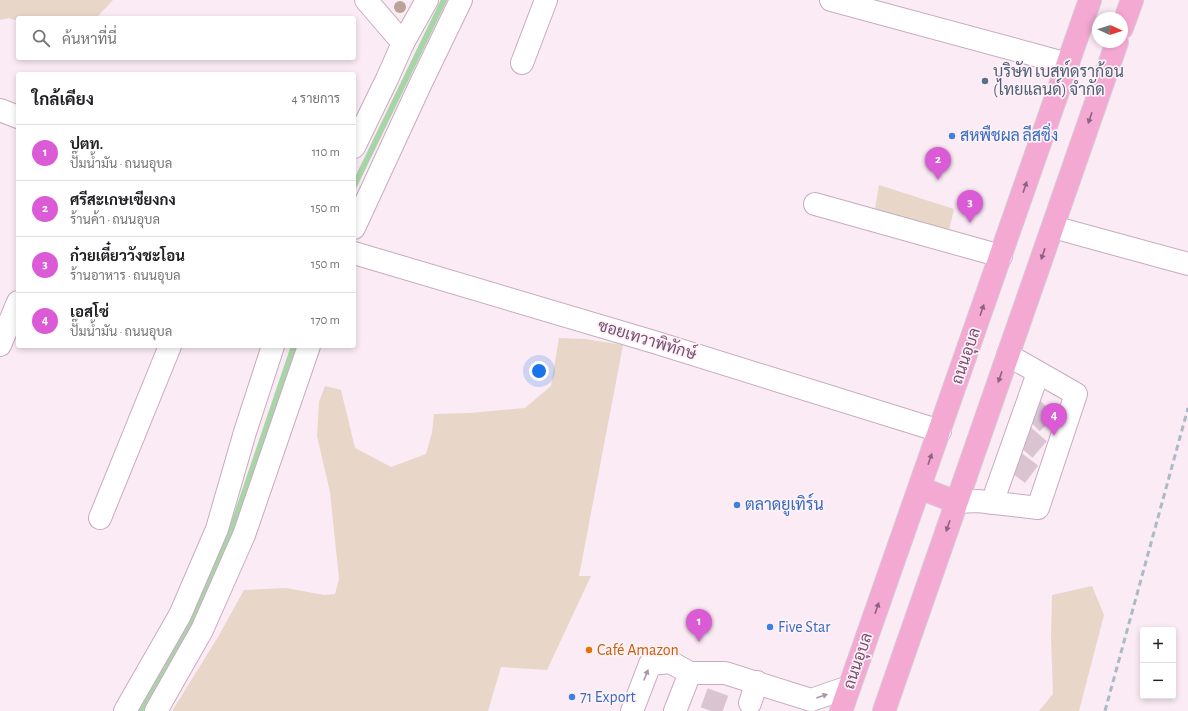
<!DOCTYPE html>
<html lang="th">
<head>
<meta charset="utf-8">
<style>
  :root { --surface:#fff; --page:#f2f2f2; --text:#202124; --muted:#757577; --line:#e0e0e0; --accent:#db5ad6 }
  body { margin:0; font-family:"Alegreya Sans",Sarabun,sans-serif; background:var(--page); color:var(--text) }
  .controls { position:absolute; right:12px; bottom:12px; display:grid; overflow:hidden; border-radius:4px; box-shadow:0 2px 6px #0003 }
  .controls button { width:36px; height:36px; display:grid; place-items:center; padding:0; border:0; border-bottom:1px solid var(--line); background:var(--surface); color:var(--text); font:20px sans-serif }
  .compass { position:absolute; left:1092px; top:12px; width:36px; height:36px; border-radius:50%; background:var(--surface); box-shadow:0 2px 6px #0003; rotate:93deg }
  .you { position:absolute; left:539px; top:371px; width:14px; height:14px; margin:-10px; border:3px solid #fff; border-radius:50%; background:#1a73e8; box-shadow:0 0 0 6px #1a73e833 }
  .badge { display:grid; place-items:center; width:26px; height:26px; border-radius:50%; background:var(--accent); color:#fff; font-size:13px; font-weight:700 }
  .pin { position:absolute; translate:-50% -33px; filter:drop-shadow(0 1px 2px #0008) }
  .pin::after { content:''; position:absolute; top:21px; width:14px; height:12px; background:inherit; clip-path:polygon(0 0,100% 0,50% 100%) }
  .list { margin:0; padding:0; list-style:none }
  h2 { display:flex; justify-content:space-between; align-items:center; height:52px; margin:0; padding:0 16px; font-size:17px }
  h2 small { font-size:13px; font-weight:400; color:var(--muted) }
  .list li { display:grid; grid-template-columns:26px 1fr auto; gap:12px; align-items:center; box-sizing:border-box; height:56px; padding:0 16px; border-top:1px solid var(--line) }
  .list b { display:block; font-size:15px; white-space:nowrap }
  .list p { margin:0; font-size:13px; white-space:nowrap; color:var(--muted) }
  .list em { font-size:13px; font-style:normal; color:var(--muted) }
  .icon { flex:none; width:22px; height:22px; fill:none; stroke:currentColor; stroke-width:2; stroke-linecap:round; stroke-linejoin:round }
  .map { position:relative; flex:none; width:1188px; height:711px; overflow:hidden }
  .search { position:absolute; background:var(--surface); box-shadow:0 2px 6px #0003; left:16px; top:16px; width:340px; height:44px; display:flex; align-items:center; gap:10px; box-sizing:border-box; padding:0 14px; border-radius:4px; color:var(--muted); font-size:15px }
  .panel { position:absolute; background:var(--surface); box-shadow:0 2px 6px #0003; left:16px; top:72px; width:340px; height:276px; border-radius:4px }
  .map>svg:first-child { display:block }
  .green { fill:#e8d6c9 }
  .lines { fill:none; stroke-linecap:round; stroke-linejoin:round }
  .stream { stroke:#a8d5a7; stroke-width:6 }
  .minor-tunnel { stroke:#dac4d2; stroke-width:22; stroke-dasharray:22 11; stroke-linecap:butt }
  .minor-casing { stroke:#c8abc1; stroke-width:24 }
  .major-casing { stroke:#d6cad4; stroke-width:24 }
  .minor { stroke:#fff; stroke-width:22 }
  .major { stroke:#f4a9d3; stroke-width:22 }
  .rail { stroke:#a9bbc5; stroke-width:3; stroke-dasharray:6 4; stroke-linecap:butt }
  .tree { fill:#baa499 }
  .oneway { fill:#8e6182 }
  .oneway2 { fill:#ac95a8 }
  .service-dot { fill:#5c6f8a; stroke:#fef1f8; stroke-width:1.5 }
  .shop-dot { fill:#3f7fe0; stroke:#fef1f8; stroke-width:1.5 }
  .food-dot { fill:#e8710a; stroke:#fef1f8; stroke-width:1.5 }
  .labels { text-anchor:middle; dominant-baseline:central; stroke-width:3.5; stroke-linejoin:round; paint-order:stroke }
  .service-label { font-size:16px; fill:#4e5e75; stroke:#fef1f8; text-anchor:start }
  .shop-label { font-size:16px; fill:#366cbe; stroke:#fef1f8; text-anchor:start }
  .street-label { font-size:16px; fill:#754f6e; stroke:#fef1f8 }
  .food-label { font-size:16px; fill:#c56008; stroke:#fef1f8; text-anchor:start }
</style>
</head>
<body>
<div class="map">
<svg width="1188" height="711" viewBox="0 0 1188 711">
  <rect width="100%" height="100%" fill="#fbebf4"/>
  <!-- green -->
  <g class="green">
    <polygon points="0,0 113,0 96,18 18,18 18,21 8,18 0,20"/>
    <polygon points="879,185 954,209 948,234 874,215"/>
    <polygon points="559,338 585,339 623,345 579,576 591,576 547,670 501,667 488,711 172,711 218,637 244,590 286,588 324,595 335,594 339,579 330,492 317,436 319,402 325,386 341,390 355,448 391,467 426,454 432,433 434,414 470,413 525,408 551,386"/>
    <polygon points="1092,586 1104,615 1079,711 1039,711 1053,694 1051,637 1052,595"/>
  </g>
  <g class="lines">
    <!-- stream -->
    <g class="stream">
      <polyline points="354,186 444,0"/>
      <polyline points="140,711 191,623 231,532 294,346"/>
    </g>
    <!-- minor-tunnel -->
    <g class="minor-tunnel">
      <polyline points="1032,408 1054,430"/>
      <polyline points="1023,435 1046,455"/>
      <polyline points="1014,461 1038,479"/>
      <polyline points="711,711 718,692"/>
    </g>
    <!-- minor casing -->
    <g class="minor-casing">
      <g id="minor">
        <polyline points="366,0 403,43"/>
        <polyline points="831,0 1068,64"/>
        <polyline points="522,63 546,0"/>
        <polyline points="0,110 18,117"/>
        <polyline points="354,147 387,79 403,43 427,0"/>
        <polyline points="815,204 1001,256"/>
        <polyline points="1053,227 1188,264"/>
        <polyline points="354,228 421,83 461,0"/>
        <polyline points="354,253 654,342 940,431"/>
        <polyline points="0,345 18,302"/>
        <polyline points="956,502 978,501 1038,508 1076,394 1008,355"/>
        <polyline points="992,503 1038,373"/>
        <polyline points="100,518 170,346"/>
        <polyline points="750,703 757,682"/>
        <polyline points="125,711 180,615 217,529 245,432 273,346"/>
        <polyline points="156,711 202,630 244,535 309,346"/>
        <polyline points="632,711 650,664 670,662 690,673"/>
        <polyline points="675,711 690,673 725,673 811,700 849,687"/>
      </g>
    </g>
    <!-- major casing -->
    <g class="major-casing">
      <g id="major">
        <polyline points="1122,28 1132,0"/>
        <polyline points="920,488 956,502"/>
        <polyline points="841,711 1090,0"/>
        <polyline points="884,711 1117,42"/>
      </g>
    </g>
    <!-- minor -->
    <use href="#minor" class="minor"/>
    <!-- major -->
    <use href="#major" class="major"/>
    <!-- rail -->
    <polyline class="rail" points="1105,711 1188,408"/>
  </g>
  <!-- trees -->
  <circle class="tree" cx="400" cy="7" r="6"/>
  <!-- one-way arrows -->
  <defs><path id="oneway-solid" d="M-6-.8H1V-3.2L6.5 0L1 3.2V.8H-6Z"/></defs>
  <g class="oneway">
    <use href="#oneway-solid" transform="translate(1090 118) rotate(109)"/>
    <use href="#oneway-solid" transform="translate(1025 187) rotate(-71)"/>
    <use href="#oneway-solid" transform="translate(1043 254) rotate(109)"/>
    <use href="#oneway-solid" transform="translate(982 310) rotate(-71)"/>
    <use href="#oneway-solid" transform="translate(1000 377) rotate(109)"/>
    <use href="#oneway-solid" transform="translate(930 459) rotate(-71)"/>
    <use href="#oneway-solid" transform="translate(948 526) rotate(109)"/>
    <use href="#oneway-solid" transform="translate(877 608) rotate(-71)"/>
  </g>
  <g class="oneway2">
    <use href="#oneway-solid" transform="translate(646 675) rotate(-68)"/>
    <use href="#oneway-solid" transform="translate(822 696) rotate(-19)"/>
  </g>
  <!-- markers -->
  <circle class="service-dot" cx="985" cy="81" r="4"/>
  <g class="shop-dot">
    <circle cx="952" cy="136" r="4"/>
    <circle cx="737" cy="505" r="4"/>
    <circle cx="770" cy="627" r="4"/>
    <circle cx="572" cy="697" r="4"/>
  </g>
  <circle class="food-dot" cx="589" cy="650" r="4"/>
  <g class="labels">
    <!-- service labels -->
    <g class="service-label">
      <text x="993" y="72">บริษัท เบสท์ดราก้อน<tspan x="993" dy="18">(ไทยแลนด์) จำกัด</tspan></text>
    </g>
    <!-- shop labels -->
    <g class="shop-label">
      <text x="960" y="136">สหพืชผล ลีสซิ่ง</text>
      <text x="745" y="505">ตลาดยูเทิร์น</text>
      <text x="778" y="627">Five Star</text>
      <text x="580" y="697">71 Export</text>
    </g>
    <!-- street labels -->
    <g class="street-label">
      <text transform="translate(647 340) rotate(17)">ซอยเทวาพิทักษ์</text>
      <text transform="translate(966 356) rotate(-71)">ถนนอุบล</text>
      <text transform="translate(858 661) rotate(-71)">ถนนอุบล</text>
    </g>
    <!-- food labels -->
    <g class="food-label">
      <text x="597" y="650">Café Amazon</text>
    </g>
  </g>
</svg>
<div class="controls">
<button>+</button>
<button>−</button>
</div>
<svg class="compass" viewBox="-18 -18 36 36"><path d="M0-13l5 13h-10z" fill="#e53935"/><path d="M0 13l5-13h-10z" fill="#757577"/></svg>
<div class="you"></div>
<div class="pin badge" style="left:699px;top:642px">1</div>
<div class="pin badge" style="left:938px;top:180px">2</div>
<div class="pin badge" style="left:970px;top:223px">3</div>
<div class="pin badge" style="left:1054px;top:436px">4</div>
<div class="search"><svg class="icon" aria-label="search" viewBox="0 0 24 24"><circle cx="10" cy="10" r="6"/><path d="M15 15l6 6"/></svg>ค้นหาที่นี่</div>
<section class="panel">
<h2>ใกล้เคียง<small>4 รายการ</small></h2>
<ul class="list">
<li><span class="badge">1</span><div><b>ปตท.</b><p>ปั๊มน้ำมัน · ถนนอุบล</p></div><em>110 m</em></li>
<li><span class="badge">2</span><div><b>ศรีสะเกษเซียงกง</b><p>ร้านค้า · ถนนอุบล</p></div><em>150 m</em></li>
<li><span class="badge">3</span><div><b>ก๋วยเตี๋ยววังชะโอน</b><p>ร้านอาหาร · ถนนอุบล</p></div><em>150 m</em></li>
<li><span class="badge">4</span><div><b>เอสโซ่</b><p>ปั๊มน้ำมัน · ถนนอุบล</p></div><em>170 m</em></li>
</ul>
</section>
</div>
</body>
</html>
